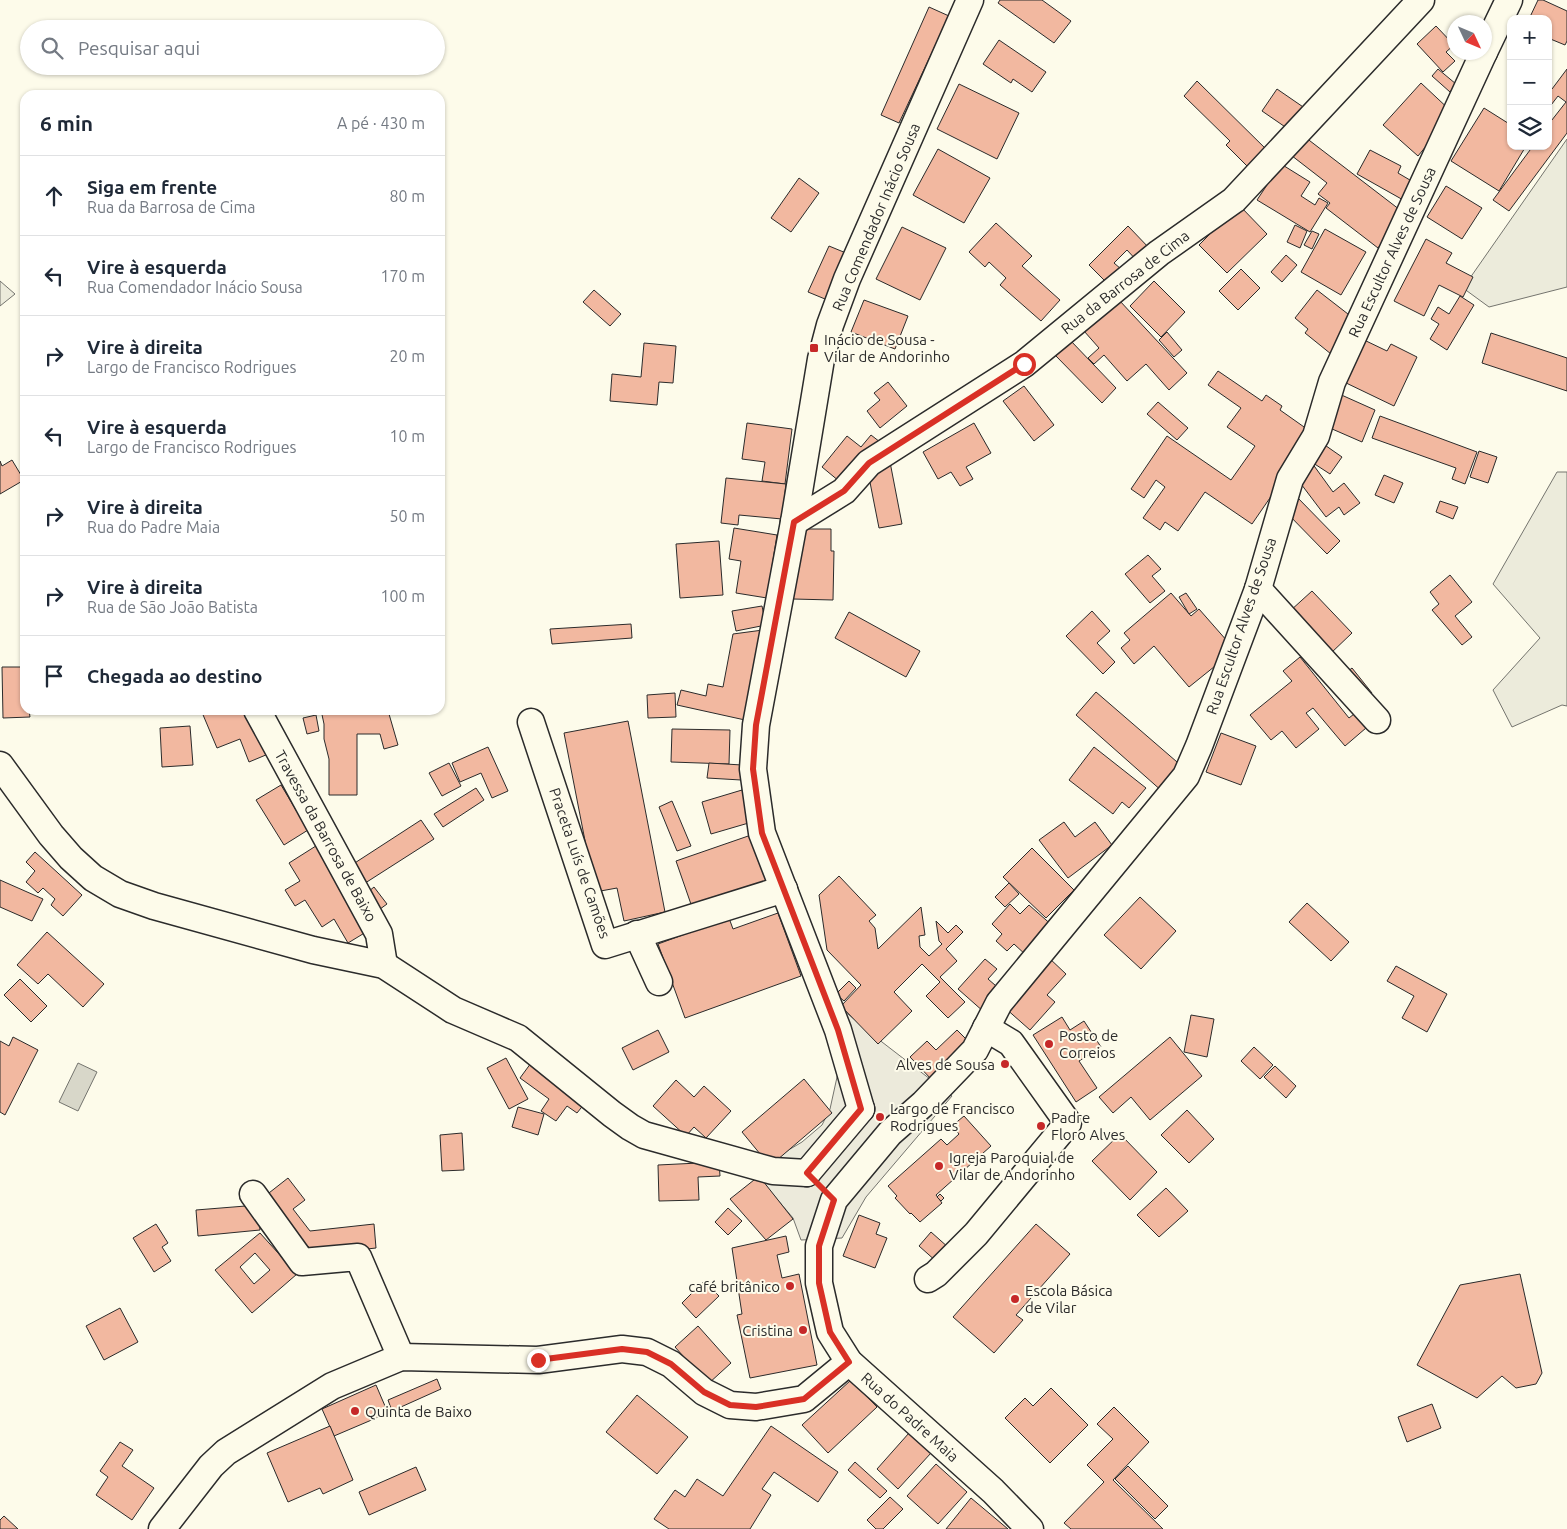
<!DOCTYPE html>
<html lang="pt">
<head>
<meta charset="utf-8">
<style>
  :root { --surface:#fff; --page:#f2f2f3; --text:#1f2937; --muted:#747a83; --line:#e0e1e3 }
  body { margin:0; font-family:Ubuntu,sans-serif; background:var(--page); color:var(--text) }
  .controls { position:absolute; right:15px; top:15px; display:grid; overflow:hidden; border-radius:10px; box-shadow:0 1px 4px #0004 }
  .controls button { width:45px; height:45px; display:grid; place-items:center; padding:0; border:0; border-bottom:1px solid var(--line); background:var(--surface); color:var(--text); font:25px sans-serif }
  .compass { position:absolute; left:1447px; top:15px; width:45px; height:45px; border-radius:50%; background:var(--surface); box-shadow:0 1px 4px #0004; rotate:134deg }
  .stop { position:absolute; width:15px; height:15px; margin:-11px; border:4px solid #d93025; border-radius:50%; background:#fff }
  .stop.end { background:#d93025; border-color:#fff; box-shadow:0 1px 5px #0008 }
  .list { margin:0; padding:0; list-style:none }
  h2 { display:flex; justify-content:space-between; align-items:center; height:65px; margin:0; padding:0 20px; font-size:21px }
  h2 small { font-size:16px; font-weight:400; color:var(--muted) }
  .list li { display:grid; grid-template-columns:32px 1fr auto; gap:15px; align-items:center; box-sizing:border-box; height:80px; padding:0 20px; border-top:1px solid var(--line) }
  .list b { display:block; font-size:19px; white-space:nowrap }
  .list p { margin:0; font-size:16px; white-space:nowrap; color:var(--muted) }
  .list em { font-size:16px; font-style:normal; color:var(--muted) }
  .icon { flex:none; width:28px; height:28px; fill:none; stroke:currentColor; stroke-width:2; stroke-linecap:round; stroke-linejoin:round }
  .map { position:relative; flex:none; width:1567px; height:1529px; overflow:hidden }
  .search { position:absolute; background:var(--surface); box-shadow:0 1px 4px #0004; left:20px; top:20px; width:425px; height:55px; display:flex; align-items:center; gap:12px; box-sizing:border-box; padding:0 18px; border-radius:28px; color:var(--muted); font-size:19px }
  .panel { position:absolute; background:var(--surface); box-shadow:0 1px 4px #0004; left:20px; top:90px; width:425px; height:625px; border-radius:15px }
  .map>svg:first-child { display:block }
  .green { fill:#ecebdb; stroke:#74746e }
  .parking { fill:#eceadb; stroke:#74746e }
  .water { fill:#d8d7c9; stroke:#74746e }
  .building { fill:#f2b8a0; stroke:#2b2b2b; fill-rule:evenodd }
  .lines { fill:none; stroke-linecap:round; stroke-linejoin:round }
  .minor-casing { stroke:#2b2b2b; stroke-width:29 }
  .minor { stroke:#fdfbea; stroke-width:26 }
  .route { stroke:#d93025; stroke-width:6 }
  .poi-dot { fill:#c62828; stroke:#fdfbea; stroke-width:2 }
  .labels { text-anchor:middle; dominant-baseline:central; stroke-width:4; stroke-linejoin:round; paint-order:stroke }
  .street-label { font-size:15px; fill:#2b2b2b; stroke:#fdfbea }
  .poi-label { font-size:15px; fill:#2b2b2b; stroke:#fdfbea; text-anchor:start }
</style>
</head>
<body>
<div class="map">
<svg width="1567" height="1529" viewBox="0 0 1567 1529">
  <rect width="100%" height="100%" fill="#fdfbea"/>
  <!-- green -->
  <g class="green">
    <polygon points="1567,139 1567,287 1489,307 1463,288"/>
    <polygon points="0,281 15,294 0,306"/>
    <polygon points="1557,472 1567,472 1567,706 1562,705 1512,727 1493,690 1540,638 1493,584"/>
  </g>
  <!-- parking -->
  <polygon class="parking" points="843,1010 882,1042 952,1096 866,1197 842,1238 801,1240 793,1218 761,1180 770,1161 802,1142 822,1125 830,1109 839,1068 820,1021"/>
  <!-- water -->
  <polygon class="water" points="78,1063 97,1072 78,1111 59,1102"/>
  <!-- building -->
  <g class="building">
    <polygon points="1000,0 1042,0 1071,21 1054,43 998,3"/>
    <polygon points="1538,0 1543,0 1567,11 1567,41 1565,45 1548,38 1548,19 1529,19"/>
    <polygon points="929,7 949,16 899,123 881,115"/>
    <polygon points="1436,26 1454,45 1446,52 1455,61 1443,72 1417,44"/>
    <polygon points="999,40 1046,72 1032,92 1013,79 1011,83 983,64"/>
    <polygon points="1438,69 1456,84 1450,92 1432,76"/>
    <polygon points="1567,69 1567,133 1509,211 1493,200 1533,146 1548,146 1548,125 1566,102 1558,96 1548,109 1548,86 1552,89"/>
    <polygon points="1197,81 1271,154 1253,172 1226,145 1230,141 1184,96"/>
    <polygon points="1421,83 1453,113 1418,156 1383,125"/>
    <polygon points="959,84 1019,113 997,159 937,129"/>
    <polygon points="1277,89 1309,111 1294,133 1262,111"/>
    <polygon points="1484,108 1511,125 1511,146 1526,146 1499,191 1451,161"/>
    <polygon points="1301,134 1404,213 1378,248 1326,208 1330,203 1318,194 1327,183 1287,152"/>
    <polygon points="938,149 990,178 964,223 913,195"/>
    <polygon points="1370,150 1401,166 1398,173 1415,183 1405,201 1357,174"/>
    <polygon points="1281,164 1310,182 1301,196 1315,205 1319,198 1328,203 1310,232 1257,200"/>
    <polygon points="799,178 819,193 791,232 771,218"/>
    <polygon points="1446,186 1482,208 1462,239 1427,217"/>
    <polygon points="1239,205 1267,234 1227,273 1199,245"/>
    <polygon points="996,223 1032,256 1022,266 1060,300 1041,321 1000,285 1006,278 989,262 985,267 969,252"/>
    <polygon points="1295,225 1307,231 1300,248 1287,242"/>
    <polygon points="1128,226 1151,250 1139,263 1127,250 1114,263 1121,269 1107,283 1089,265"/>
    <polygon points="902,227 946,248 920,300 876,279"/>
    <polygon points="1325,229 1366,252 1341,295 1301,272"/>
    <polygon points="1312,231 1319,234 1312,249 1304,245"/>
    <polygon points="1426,239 1452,253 1446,263 1473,277 1463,297 1439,285 1424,316 1394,301"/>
    <polygon points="829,246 846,253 825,299 808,292"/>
    <polygon points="1286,255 1297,265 1282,282 1271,272"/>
    <polygon points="1241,269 1260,288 1238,310 1219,291"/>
    <polygon points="1154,281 1185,312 1161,337 1130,306"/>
    <polygon points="594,290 621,314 610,326 583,302"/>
    <polygon points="1317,290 1357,321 1331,354 1305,333 1308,329 1295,318"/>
    <polygon points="1460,296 1474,305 1447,350 1430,339 1439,324 1431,319 1438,307 1449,314"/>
    <polygon points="864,300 908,316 895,349 851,332"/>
    <polygon points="1119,300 1187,373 1169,390 1146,364 1127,381 1104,355 1094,364 1088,358 1099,348 1084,331"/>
    <polygon points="1167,332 1182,350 1174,357 1159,340"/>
    <polygon points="1491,333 1567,358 1567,391 1482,363"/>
    <polygon points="1362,339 1387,351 1391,344 1417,357 1394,406 1342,381"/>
    <polygon points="1070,340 1116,388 1102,403 1055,355"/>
    <polygon points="644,343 676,346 673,383 659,382 657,405 610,401 612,374 641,377"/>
    <polygon points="1218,371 1262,401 1266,395 1282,406 1280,410 1314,434 1252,524 1205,492 1178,531 1165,522 1160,530 1143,518 1165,487 1156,480 1144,498 1131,489 1167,436 1231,480 1255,446 1227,427 1241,408 1208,385"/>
    <polygon points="888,382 907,406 880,428 867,411 880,400 874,393"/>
    <polygon points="1024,386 1054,425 1034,441 1003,401"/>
    <polygon points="1337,393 1375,410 1362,442 1323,425"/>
    <polygon points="1158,402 1188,428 1177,440 1147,414"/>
    <polygon points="1380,416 1477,452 1465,484 1452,479 1456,468 1372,438"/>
    <polygon points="747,423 792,429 785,484 762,481 765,462 742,459"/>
    <polygon points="974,423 991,453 966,467 973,479 960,486 951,472 938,479 923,452"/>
    <polygon points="871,435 880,442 845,486 822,467 847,436 861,447"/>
    <polygon points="1319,441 1342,457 1330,474 1307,459"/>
    <polygon points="1479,451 1497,457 1488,483 1470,477"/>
    <polygon points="12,460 24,480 0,494 0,461 2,466"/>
    <polygon points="890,462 902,524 879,528 867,467"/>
    <polygon points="1312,463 1333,492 1344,483 1360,503 1344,515 1339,507 1326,517 1295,476"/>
    <polygon points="1384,475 1403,483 1394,503 1375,495"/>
    <polygon points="726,478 786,484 782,519 739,515 738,525 721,523"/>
    <polygon points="1296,496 1340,541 1327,554 1283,509"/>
    <polygon points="1440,501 1458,507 1453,519 1436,512"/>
    <polygon points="734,528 777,535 767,598 736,593 741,561 729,559"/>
    <polygon points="794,529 831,529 831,551 834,551 833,600 793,599"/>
    <polygon points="719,541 723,595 680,598 676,544"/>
    <polygon points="1148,555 1161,569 1152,576 1165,591 1150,603 1125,574"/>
    <polygon points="1450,575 1472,602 1455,616 1472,637 1462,645 1432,610 1439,604 1430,592"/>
    <polygon points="1312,591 1352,633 1330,654 1290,611"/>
    <polygon points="1171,593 1191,616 1199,609 1235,650 1189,687 1154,646 1134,664 1121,648 1130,640 1124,633"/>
    <polygon points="1186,593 1197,609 1189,614 1179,597"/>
    <polygon points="762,606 766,625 736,631 732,611"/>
    <polygon points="1092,611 1110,631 1097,643 1115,662 1103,674 1066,636"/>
    <polygon points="849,612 920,651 906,677 835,638"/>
    <polygon points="631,624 632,638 552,644 550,629"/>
    <polygon points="763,630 745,720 677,705 681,690 706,696 708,684 723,687 733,634"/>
    <polygon points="1300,657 1349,718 1354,714 1366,728 1345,746 1313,708 1306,713 1319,729 1296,748 1282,731 1271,740 1250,715 1292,681 1283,671"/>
    <polygon points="2,667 25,667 25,710 29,710 30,717 3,718"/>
    <polygon points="1352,668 1372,693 1361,701 1342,676"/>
    <polygon points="1096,692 1184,768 1163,792 1076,715"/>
    <polygon points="675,693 676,717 648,718 647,695"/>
    <polygon points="201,710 255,710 273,752 249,762 240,739 217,748"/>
    <polygon points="321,710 379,710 380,713 389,714 398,745 384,749 380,734 357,734 357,795 329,795 329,759 324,739 324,724"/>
    <polygon points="316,715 319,731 307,734 303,718"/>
    <polygon points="628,721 665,912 624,921 617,888 595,892 564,733"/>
    <polygon points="190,726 193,765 162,767 160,728"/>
    <polygon points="672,729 730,730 729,764 671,762"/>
    <polygon points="1221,733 1256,746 1241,785 1206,772"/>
    <polygon points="488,747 508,791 492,798 481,773 460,782 452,763"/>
    <polygon points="1094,747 1146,788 1129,808 1122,802 1113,814 1069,780"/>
    <polygon points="449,763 461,786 442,796 429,773"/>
    <polygon points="709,763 742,765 741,780 707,778"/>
    <polygon points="281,785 308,830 284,845 256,800"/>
    <polygon points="476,788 484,800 443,827 434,814"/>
    <polygon points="742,790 752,822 711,834 702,802"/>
    <polygon points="672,801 691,846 677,851 659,807"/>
    <polygon points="421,820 434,839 359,887 347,868"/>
    <polygon points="1064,822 1075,837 1095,822 1112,845 1068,878 1039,840"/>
    <polygon points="754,834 771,883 693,910 676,861"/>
    <polygon points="319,844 371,929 348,943 334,919 322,927 305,900 295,906 285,890 300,881 289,863"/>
    <polygon points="1032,848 1074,890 1046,918 1003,877"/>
    <polygon points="35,852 82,895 63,916 51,905 55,899 43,888 38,893 26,882 35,871 26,862"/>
    <polygon points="839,876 876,915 869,921 875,928 878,949 921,907 925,935 919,936 920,947 929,956 942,944 939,941 936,921 948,933 956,925 963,932 946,949 957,961 940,977 965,1002 948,1018 926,996 940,982 922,964 894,992 912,1011 878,1044 841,1006 861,985 827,950 819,895"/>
    <polygon points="0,880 43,899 32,921 0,907"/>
    <polygon points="1009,883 1019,894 1005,907 995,897"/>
    <polygon points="374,887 387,904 376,912 363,896"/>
    <polygon points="1140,897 1176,931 1141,969 1104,935"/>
    <polygon points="1307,903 1349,942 1331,961 1289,922"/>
    <polygon points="1010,904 1020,914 1029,905 1054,927 1027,956 1014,944 1007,951 996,941 1002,934 992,924"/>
    <polygon points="778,913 801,976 685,1018 658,944 729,918 733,929"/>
    <polygon points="47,932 104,984 83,1007 48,974 38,984 17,965"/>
    <polygon points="1048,957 1066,974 1047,995 1055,1002 1030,1030 1004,1007"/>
    <polygon points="985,959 997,969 988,979 1003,992 984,1012 958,989"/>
    <polygon points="1396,966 1447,994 1427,1032 1402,1018 1414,996 1387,981"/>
    <polygon points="20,979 47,1006 31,1022 4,995"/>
    <polygon points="849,981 856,988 844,1001 836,994"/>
    <polygon points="1191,1015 1214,1019 1207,1057 1184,1052"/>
    <polygon points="1062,1017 1070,1030 1084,1021 1101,1047 1079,1061 1097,1088 1076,1102 1033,1035"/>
    <polygon points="658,1030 669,1052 633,1070 622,1048"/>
    <polygon points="957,1030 971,1044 933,1081 910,1057 927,1041 936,1050"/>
    <polygon points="13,1037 38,1050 5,1115 0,1112 0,1041 9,1046"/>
    <polygon points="1170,1037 1202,1076 1150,1120 1131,1097 1113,1113 1099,1097"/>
    <polygon points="1254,1047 1273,1065 1260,1079 1241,1061"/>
    <polygon points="506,1058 528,1099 509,1109 487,1068"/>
    <polygon points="531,1063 585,1103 577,1113 567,1106 556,1121 541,1111 549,1099 520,1078"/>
    <polygon points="1275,1066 1296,1086 1286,1098 1264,1077"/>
    <polygon points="804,1079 832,1113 770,1166 742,1132"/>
    <polygon points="676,1080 694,1097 704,1086 731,1111 706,1138 694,1127 686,1136 653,1106"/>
    <polygon points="518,1107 544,1114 538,1135 512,1127"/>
    <polygon points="1187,1110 1214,1139 1189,1163 1161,1135"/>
    <polygon points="964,1116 991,1146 936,1195 942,1203 920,1222 911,1213 910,1214 895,1198 897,1196 888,1186 941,1139 947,1145 959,1134 952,1126"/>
    <polygon points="462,1133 464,1170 442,1171 440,1135"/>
    <polygon points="1120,1134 1157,1172 1130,1200 1092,1161"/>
    <polygon points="719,1162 720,1176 698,1177 699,1200 659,1201 658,1165"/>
    <polygon points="759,1176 793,1219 766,1240 730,1199"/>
    <polygon points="288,1178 305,1200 293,1209 310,1231 374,1224 376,1248 304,1256 260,1200"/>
    <polygon points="1166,1188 1188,1211 1159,1237 1137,1215"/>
    <polygon points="940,1194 944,1198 941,1201 937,1197"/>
    <polygon points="258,1205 260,1230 198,1236 196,1210"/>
    <polygon points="728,1208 742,1221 728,1235 715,1222"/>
    <polygon points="859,1215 880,1223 876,1234 887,1238 875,1268 843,1256"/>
    <polygon points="156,1224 168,1243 162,1247 171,1261 154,1272 133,1238"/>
    <polygon points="1036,1224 1070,1254 1016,1315 1023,1320 994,1353 953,1317"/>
    <polygon points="931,1232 949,1248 937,1262 919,1246"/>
    <path d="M260,1233l37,41 -45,39 -37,-43zM255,1253l15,17 -16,14 -14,-17z"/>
    <polygon points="786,1236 789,1252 777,1255 782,1278 799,1274 817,1365 750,1378 737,1315 742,1314 732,1248"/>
    <polygon points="1520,1274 1542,1373 1536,1384 1516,1388 1502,1376 1477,1398 1417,1365 1460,1285"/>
    <polygon points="704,1281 719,1296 696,1318 682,1303"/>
    <polygon points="120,1308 138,1342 104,1360 86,1326"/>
    <polygon points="698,1326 731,1363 708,1384 675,1347"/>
    <polygon points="437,1379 441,1389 392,1411 388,1400"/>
    <polygon points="851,1380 877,1407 828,1453 802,1425"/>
    <polygon points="376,1385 388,1413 334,1436 322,1409"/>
    <polygon points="1051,1388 1088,1425 1050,1463 1005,1418 1025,1398 1033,1406"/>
    <polygon points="637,1395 688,1437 657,1474 606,1432"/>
    <polygon points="1432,1404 1441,1428 1407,1442 1398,1417"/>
    <polygon points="1114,1407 1149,1442 1113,1480 1163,1529 1071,1529 1064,1523 1104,1482 1087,1465 1113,1439 1097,1424"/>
    <polygon points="330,1426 353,1480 323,1494 320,1488 288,1502 267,1453"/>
    <polygon points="771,1426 838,1472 818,1502 774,1472 762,1489 771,1495 750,1529 669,1529 654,1519 675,1490 685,1497 697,1479 723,1496"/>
    <polygon points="909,1433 931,1453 898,1489 877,1469"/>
    <polygon points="120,1442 133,1450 122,1466 154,1488 132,1520 96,1495 108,1477 100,1471"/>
    <polygon points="855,1462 887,1491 880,1498 848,1470"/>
    <polygon points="936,1464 967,1492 938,1524 907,1496"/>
    <polygon points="1128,1466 1168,1506 1155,1519 1115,1479"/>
    <polygon points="416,1467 426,1490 369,1515 359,1492"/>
    <polygon points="890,1497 903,1509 883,1529 876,1529 867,1520"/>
    <polygon points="971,1498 1008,1529 946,1529"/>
    <polygon points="4,1516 18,1529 0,1529 0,1520"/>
  </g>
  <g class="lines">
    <!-- minor casing -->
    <g class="minor-casing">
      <g id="minor">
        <polyline points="1484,52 1509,0"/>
        <polyline points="794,522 844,491 869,463 1024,364 1159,253 1234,200 1421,0"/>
        <polyline points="1258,589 1377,720"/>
        <polyline points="257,710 379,934 384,965"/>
        <polyline points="531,722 605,945 784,889"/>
        <polyline points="0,765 51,835 71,858 93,878 120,894 154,906 313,950 384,965 453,1010 518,1038 612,1114 630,1127 644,1135 773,1171 807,1173"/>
        <polyline points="637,934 659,982"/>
        <polyline points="861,1109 838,1030 762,833 753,769 756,725 794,522 821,359 830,325 847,279 970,0"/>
        <polyline points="807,1173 861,1109"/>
        <polyline points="253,1194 302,1262 358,1257 401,1357"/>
        <polyline points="928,1279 936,1274 976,1234 1068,1123 1011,1043 986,1028"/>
        <polyline points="162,1529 211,1466 226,1452 332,1386 401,1357 538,1360 622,1349 647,1352 671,1364 704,1392 730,1405 756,1407 804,1399 849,1362"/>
        <polyline points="1030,1529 993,1491 849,1362 830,1332 819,1283 819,1246 834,1200 890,1133 923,1104 975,1050 999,1003 1186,776 1199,746 1258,589 1290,479 1316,436 1332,382 1484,52"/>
      </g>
    </g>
    <!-- minor -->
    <use href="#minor" class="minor"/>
  </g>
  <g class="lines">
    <!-- route -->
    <polyline class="route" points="538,1360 622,1349 647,1352 671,1364 704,1392 730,1405 756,1407 804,1399 849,1362 830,1332 819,1283 819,1246 834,1200 807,1173 861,1109 838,1030 762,833 753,769 756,725 794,522 844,491 869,463 1024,364"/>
  </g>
  <!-- markers -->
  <g class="poi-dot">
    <rect x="809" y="343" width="10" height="10" rx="2.5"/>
    <circle cx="1049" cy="1044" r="5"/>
    <circle cx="1005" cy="1064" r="5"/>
    <circle cx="880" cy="1117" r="5"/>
    <circle cx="1041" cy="1126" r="5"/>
    <circle cx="939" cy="1166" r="5"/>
    <circle cx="790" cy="1286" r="5"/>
    <circle cx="1015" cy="1299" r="5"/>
    <circle cx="803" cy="1330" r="5"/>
    <circle cx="355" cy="1411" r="5"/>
  </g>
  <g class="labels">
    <!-- street labels -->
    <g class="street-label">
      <text transform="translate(876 217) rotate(-67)">Rua Comendador Inácio Sousa</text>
      <text transform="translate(1392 252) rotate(-65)">Rua Escultor Alves de Sousa</text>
      <text transform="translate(1125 282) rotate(-38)">Rua da Barrosa de Cima</text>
      <text transform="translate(1241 626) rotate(-71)">Rua Escultor Alves de Sousa</text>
      <text transform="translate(326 836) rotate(61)">Travessa da Barrosa de Baixo</text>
      <text transform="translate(580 863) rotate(71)">Praceta Luís de Camões</text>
      <text transform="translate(910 1417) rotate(42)">Rua do Padre Maia</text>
    </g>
    <!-- poi labels -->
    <g class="poi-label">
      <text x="824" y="339">Inácio de Sousa -<tspan x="824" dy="17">Vilar de Andorinho</tspan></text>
      <text x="1059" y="1035">Posto de<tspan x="1059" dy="17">Correios</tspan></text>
      <text x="995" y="1064" text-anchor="end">Alves de Sousa</text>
      <text x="890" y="1108">Largo de Francisco<tspan x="890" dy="17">Rodrigues</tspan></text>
      <text x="1051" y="1117">Padre<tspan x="1051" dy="17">Floro Alves</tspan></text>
      <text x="949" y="1157">Igreja Paroquial de<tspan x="949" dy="17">Vilar de Andorinho</tspan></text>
      <text x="780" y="1286" text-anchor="end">café britânico</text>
      <text x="1025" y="1290">Escola Básica<tspan x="1025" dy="17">de Vilar</tspan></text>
      <text x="793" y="1330" text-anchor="end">Cristina</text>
      <text x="365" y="1411">Quinta de Baixo</text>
    </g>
  </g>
</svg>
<div class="controls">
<button>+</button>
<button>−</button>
<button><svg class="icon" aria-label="layers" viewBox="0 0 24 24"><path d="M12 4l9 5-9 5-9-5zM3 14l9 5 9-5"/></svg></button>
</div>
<svg class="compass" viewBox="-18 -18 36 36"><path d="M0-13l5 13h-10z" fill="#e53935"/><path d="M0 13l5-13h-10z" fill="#747a83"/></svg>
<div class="stop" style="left:1024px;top:364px"></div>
<div class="stop end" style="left:538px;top:1360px"></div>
<div class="search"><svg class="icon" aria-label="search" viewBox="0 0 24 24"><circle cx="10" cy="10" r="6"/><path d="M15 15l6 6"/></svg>Pesquisar aqui</div>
<section class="panel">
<h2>6 min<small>A pé · 430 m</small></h2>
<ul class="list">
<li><svg class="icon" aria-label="ahead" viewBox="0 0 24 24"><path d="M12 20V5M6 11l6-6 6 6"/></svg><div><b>Siga em frente</b><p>Rua da Barrosa de Cima</p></div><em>80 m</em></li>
<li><svg class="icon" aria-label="left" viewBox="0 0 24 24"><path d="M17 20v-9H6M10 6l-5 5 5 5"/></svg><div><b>Vire à esquerda</b><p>Rua Comendador Inácio Sousa</p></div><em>170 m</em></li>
<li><svg class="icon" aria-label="right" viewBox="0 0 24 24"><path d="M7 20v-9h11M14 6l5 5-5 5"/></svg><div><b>Vire à direita</b><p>Largo de Francisco Rodrigues</p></div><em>20 m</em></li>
<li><svg class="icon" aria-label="left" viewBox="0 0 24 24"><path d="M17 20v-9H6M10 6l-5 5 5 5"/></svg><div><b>Vire à esquerda</b><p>Largo de Francisco Rodrigues</p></div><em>10 m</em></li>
<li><svg class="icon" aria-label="right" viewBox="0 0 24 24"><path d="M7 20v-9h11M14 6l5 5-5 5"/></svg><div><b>Vire à direita</b><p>Rua do Padre Maia</p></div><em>50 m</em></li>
<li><svg class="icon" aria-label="right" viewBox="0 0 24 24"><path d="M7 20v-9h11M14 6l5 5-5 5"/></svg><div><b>Vire à direita</b><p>Rua de São João Batista</p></div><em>100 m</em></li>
<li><svg class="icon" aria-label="arrive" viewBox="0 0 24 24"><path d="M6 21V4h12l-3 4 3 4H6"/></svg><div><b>Chegada ao destino</b></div></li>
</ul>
</section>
</div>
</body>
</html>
